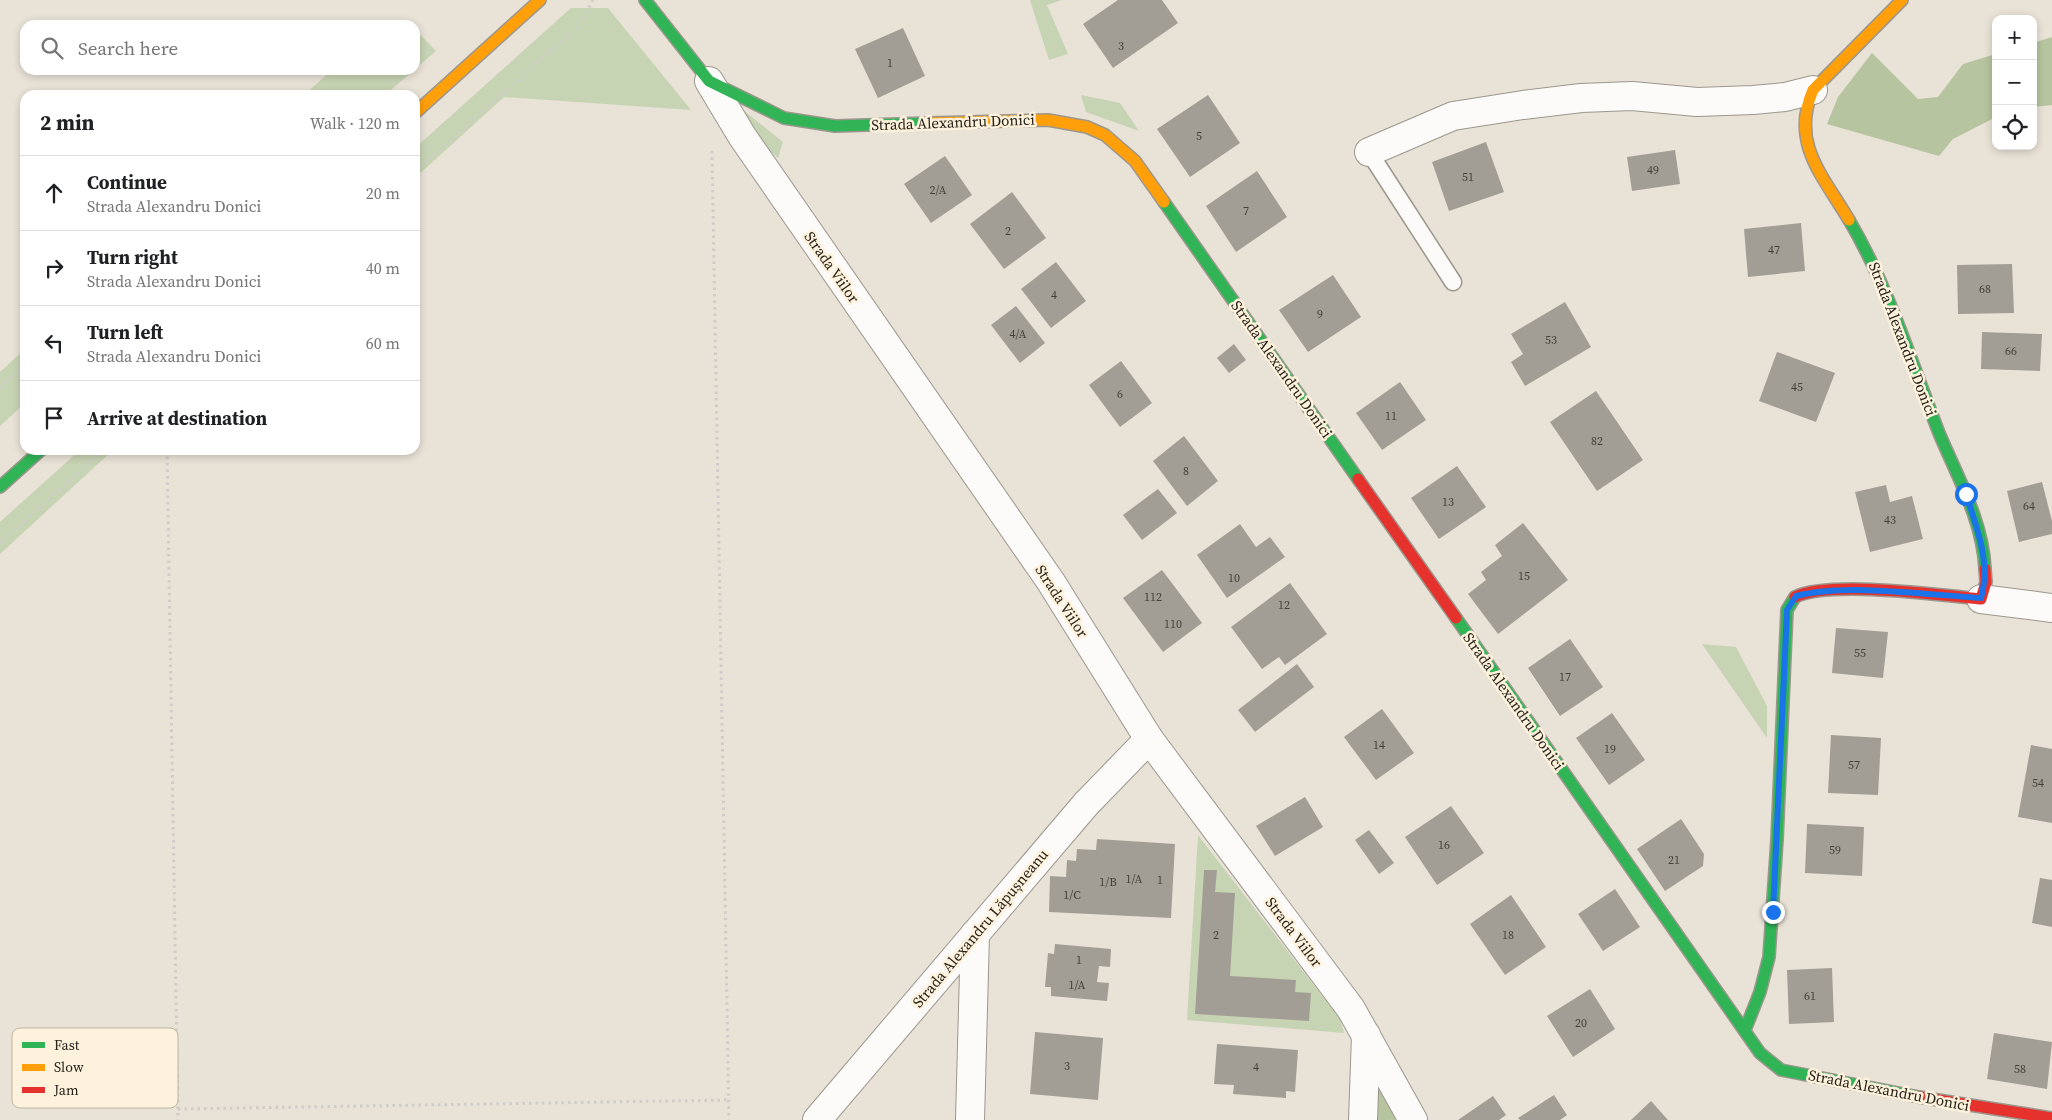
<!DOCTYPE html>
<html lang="en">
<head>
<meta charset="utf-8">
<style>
  :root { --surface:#fff; --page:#f6f6f6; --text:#202124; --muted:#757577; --line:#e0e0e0 }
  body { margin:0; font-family:"Source Serif 4",serif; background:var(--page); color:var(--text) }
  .controls { position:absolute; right:15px; top:15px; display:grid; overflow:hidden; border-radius:10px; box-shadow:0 2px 8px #0003 }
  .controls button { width:45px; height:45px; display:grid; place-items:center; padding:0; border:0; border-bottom:1px solid var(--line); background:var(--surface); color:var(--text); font:25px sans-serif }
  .stop { position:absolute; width:15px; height:15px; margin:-11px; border:4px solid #1a73e8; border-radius:50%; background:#fff }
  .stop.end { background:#1a73e8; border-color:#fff; box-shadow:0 1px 5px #0008 }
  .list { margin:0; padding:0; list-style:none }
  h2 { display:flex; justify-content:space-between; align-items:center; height:65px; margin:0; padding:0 20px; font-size:21px }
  h2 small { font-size:16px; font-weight:400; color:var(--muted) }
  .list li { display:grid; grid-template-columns:32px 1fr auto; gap:15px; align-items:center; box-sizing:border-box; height:75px; padding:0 20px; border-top:1px solid var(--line) }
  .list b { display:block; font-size:19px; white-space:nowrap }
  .list p { margin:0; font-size:16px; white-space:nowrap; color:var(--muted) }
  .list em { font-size:16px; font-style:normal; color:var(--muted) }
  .icon { flex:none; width:28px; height:28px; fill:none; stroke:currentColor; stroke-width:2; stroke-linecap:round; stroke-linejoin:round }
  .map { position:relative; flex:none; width:2052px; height:1120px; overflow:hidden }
  .search { position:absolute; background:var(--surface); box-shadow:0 2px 8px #0003; left:20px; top:20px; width:400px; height:55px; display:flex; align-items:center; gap:12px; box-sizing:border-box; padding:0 18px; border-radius:15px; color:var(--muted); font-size:19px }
  .panel { position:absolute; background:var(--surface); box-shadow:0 2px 8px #0003; left:20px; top:90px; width:400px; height:365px; border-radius:15px }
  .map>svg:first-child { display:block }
  .green { fill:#c7d4b3 }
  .forest { fill:#b6c49f }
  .building { fill:#a39e95 }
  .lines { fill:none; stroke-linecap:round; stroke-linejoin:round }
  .lane-casing { stroke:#9c978e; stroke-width:19 }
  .street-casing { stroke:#9c978e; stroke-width:30 }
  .fast-casing { stroke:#9c978e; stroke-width:14 }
  .slow-casing { stroke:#9c978e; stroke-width:14 }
  .jam-casing { stroke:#9c978e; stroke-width:14 }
  .path { stroke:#cfcdc9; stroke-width:3; stroke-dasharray:2.5 4; stroke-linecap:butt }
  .lane { stroke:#fcfbf9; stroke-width:16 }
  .street { stroke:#fcfbf9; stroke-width:28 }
  .fast { stroke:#30b455; stroke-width:11 }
  .slow { stroke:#ff9f0a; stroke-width:11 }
  .jam { stroke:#e5322d; stroke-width:11 }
  .route { stroke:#1a73e8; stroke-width:6 }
  .labels { text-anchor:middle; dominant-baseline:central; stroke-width:5; stroke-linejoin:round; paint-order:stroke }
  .number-label { font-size:12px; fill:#454139 }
  .street-label { font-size:15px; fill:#26221a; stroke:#fef2dd }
  .key { fill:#fef2dd; stroke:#bdb4a2; stroke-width:1 }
  .key-label { font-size:14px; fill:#26221a }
</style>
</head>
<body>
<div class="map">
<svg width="2052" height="1120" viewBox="0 0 2052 1120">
  <rect width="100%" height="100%" fill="#e9e2d7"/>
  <!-- green -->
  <g class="green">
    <polygon points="1030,0 1062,0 1047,5 1068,54 1049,60"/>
    <polygon points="571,8 608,8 691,110 504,97 415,178 415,148"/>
    <polygon points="415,29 436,51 415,69"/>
    <polygon points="332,70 414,70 385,95 304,95"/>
    <polygon points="1081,95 1120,103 1139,131 1086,112"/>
    <polygon points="742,109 783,142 778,158 751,133"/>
    <polygon points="25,349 25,403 0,426 0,372"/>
    <polygon points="80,450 113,450 0,554 0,522"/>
    <polygon points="1702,644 1736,647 1767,706 1767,738"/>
    <polygon points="1198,835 1340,1019 1344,1033 1187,1020"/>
  </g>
  <!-- forest -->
  <g class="forest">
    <polygon points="2052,37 2052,105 2033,107 2033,43"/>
    <polygon points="1872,53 1918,99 1938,97 1963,64 1996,54 1996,117 1953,139 1939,156 1827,124 1838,97"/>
    <polygon points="1377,1082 1395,1114 1395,1120 1376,1120"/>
  </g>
  <!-- building -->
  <g class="building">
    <polygon points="1118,0 1162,0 1178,23 1113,68 1083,24"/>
    <polygon points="903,28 925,76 878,98 855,49"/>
    <polygon points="1208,95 1240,143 1190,177 1157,129"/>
    <polygon points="1486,142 1504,192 1449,211 1432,162"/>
    <polygon points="1675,150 1680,184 1632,191 1627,157"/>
    <polygon points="945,156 972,195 931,223 904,184"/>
    <polygon points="1257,171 1287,217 1236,252 1206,206"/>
    <polygon points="1012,192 1046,238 1004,269 970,224"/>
    <polygon points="1801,223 1805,271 1748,277 1744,229"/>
    <polygon points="1056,262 1086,301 1051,328 1021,289"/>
    <polygon points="2012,264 2014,313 1958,314 1957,265"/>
    <polygon points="1333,275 1361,317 1308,352 1279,310"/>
    <polygon points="1565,302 1591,347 1525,386 1511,362 1523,354 1511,334"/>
    <polygon points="1016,306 1045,343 1020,363 991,325"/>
    <polygon points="1982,332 2042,334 2040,371 1981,369"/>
    <polygon points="1234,344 1246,360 1229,373 1217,358"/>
    <polygon points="1777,352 1835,373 1816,422 1759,401"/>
    <polygon points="1121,361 1152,403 1120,427 1089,385"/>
    <polygon points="1400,382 1426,420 1382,450 1356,413"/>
    <polygon points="1596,391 1643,460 1597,491 1550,422"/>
    <polygon points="1184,436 1218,481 1187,506 1153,461"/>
    <polygon points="1457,466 1486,507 1439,539 1411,498"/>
    <polygon points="2042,482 2052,521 2052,534 2019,542 2007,491"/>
    <polygon points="1886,485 1890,502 1912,496 1923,539 1870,552 1855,492"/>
    <polygon points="1158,489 1177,513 1142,540 1123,515"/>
    <polygon points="1523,523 1568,580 1498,634 1468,594 1486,580 1481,572 1502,556 1495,545"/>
    <polygon points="1240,524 1256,547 1270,537 1285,557 1227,598 1197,555"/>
    <polygon points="1162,570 1202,623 1163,652 1123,598"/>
    <polygon points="1290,583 1327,634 1285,665 1279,657 1262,669 1231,627"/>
    <polygon points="1836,628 1888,632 1883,678 1832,673"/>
    <polygon points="1570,639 1603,687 1560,716 1528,668"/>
    <polygon points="1297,664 1314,687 1255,732 1238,710"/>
    <polygon points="1382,709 1414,753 1376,780 1344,737"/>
    <polygon points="1612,713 1645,760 1609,785 1576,738"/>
    <polygon points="1831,735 1881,738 1878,795 1828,793"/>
    <polygon points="2031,745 2052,749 2052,823 2018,817"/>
    <polygon points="1305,797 1323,827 1275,856 1256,826"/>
    <polygon points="1451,806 1484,853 1437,885 1405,837"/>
    <polygon points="1681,819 1704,854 1703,866 1665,891 1637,849"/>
    <polygon points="1807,824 1864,827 1862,876 1805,873"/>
    <polygon points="1369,830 1394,863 1379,874 1355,840"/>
    <polygon points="1097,839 1175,844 1171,918 1049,912 1050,876 1066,877 1067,860 1076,861 1077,849 1096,850"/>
    <polygon points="1204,870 1217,870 1215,892 1235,893 1230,976 1296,980 1295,992 1311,993 1309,1021 1195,1014"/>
    <polygon points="2040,878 2052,880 2052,927 2032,923"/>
    <polygon points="1615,889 1640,927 1603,951 1578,914"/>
    <polygon points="1511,895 1546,947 1505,975 1470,924"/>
    <polygon points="1055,944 1111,949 1110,967 1099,966 1097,982 1109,983 1107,1001 1051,996 1051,987 1045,987 1048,953 1054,954"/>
    <polygon points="1832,968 1834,1022 1789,1024 1787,970"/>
    <polygon points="1590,989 1615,1029 1573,1057 1547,1016"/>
    <polygon points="1035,1032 1103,1038 1098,1100 1030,1094"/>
    <polygon points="1994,1033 2052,1042 2047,1089 1987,1079"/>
    <polygon points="1217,1044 1298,1050 1295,1092 1286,1091 1286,1098 1233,1094 1234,1085 1214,1084"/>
    <polygon points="1554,1095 1567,1115 1560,1120 1520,1120 1518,1118"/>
    <polygon points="1493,1096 1506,1115 1499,1120 1458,1120"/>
    <polygon points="1651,1101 1668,1120 1631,1120"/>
  </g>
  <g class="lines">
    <!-- lane casing -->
    <g class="lane-casing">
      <polyline id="lane" points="1369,152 1453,282"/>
    </g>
    <!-- street casing -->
    <g class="street-casing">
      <g id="street">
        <polyline points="709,81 742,136 1051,582 1149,739 1351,1009 1413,1120"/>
        <polyline points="1369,152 1453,116 1523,105 1581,98 1632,96 1697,102 1753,100 1785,97 1813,90"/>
        <polyline points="1981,599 2052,608"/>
        <polyline points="817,1120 1086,804 1149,739"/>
        <polyline points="970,1120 975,934"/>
        <polyline points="1363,1120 1366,1035"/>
      </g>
    </g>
    <!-- fast casing -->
    <g class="fast-casing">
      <g id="fast">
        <polyline points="645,0 709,81 784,118 835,126 930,123"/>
        <polyline points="1164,202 1358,479"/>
        <path d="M1849,220c39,66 62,141 90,213 18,43 44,88 46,136"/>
        <polyline points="0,487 41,450"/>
        <polyline points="1456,618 1760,1053 1781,1070 1919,1097"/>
        <polyline points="1745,1030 1760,992 1769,957 1777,840 1787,610 1795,597"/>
      </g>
    </g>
    <!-- slow casing -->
    <g class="slow-casing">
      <g id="slow">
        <polyline points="415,113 540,0"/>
        <polyline points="930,123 1048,120 1087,127 1105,135 1135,161 1164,202"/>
        <path d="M1849,220c-26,-44 -59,-77 -36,-130l89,-90"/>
      </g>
    </g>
    <!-- jam casing -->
    <g class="jam-casing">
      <g id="jam">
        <polyline points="1358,479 1456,618"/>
        <path d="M1795,597c35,-17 145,-2 186,2l5,-17 -1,-13"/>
        <polyline points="1919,1097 2052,1118"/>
      </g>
    </g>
    <!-- path -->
    <g class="path">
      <polyline points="712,151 729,1120"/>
      <polyline points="415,172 579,26 593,0"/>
      <polyline points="0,388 25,365"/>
      <polyline points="167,450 178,1120"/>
      <polyline points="0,543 104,450"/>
      <polyline points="178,1109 728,1100"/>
    </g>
    <!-- lane -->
    <use href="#lane" class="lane"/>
    <!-- street -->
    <use href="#street" class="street"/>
    <!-- fast -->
    <use href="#fast" class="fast"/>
    <!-- slow -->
    <use href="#slow" class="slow"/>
    <!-- jam -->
    <use href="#jam" class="jam"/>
  </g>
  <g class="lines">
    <!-- route -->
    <path class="route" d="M1773,912l14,-302 9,-14c52,-13 131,-1 185,2 10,-36 -4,-69 -15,-104"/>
  </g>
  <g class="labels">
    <!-- number labels -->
    <g class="number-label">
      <text x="1121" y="46">3</text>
      <text x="890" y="63">1</text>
      <text x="1199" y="136">5</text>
      <text x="1653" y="170">49</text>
      <text x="1468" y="177">51</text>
      <text x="938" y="190">2/A</text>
      <text x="1246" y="211">7</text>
      <text x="1008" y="231">2</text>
      <text x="1774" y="250">47</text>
      <text x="1985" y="289">68</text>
      <text x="1054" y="295">4</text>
      <text x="1320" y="314">9</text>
      <text x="1018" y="334">4/A</text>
      <text x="1551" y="340">53</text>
      <text x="2011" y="351">66</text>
      <text x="1797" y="387">45</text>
      <text x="1120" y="394">6</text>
      <text x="1391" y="416">11</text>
      <text x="1597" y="441">82</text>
      <text x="1186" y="471">8</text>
      <text x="1448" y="502">13</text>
      <text x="2029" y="506">64</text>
      <text x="1890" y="520">43</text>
      <text x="1524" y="576">15</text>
      <text x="1234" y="578">10</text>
      <text x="1153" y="597">112</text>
      <text x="1284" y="605">12</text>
      <text x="1173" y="624">110</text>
      <text x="1860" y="653">55</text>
      <text x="1565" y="677">17</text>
      <text x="1379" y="745">14</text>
      <text x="1610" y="749">19</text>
      <text x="1854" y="765">57</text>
      <text x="2038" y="783">54</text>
      <text x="1444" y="845">16</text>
      <text x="1835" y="850">59</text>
      <text x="1674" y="860">21</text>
      <text x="1134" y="879">1/A</text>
      <text x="1160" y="880">1</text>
      <text x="1108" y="882">1/B</text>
      <text x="1072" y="895">1/C</text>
      <text x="1216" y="935">2</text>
      <text x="1508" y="935">18</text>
      <text x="1079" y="960">1</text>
      <text x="1077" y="985">1/A</text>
      <text x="1810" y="996">61</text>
      <text x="1581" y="1023">20</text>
      <text x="1067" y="1066">3</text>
      <text x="1256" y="1067">4</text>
      <text x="2020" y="1069">58</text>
    </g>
    <!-- street labels -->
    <g class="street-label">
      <text transform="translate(953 122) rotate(-2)">Strada Alexandru Donici</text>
      <text transform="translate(832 267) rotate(55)">Strada Viilor</text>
      <text transform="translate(1903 339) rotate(69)">Strada Alexandru Donici</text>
      <text transform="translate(1282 369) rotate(55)">Strada Alexandru Donici</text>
      <text transform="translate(1062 601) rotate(57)">Strada Viilor</text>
      <text transform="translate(1514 701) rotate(55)">Strada Alexandru Donici</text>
      <text transform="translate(980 928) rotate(-50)">Strada Alexandru Lăpușneanu</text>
      <text transform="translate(1294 932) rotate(53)">Strada Viilor</text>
      <text transform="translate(1889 1090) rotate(11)">Strada Alexandru Donici</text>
    </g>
  </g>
  <!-- legend -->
  <rect x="12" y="1028" width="166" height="80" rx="8" class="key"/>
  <rect x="22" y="1042" width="23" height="6" fill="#30b455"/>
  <rect x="22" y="1064" width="23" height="7" fill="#ff9f0a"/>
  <rect x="22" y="1087" width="23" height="6" fill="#e5322d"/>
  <g class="key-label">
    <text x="54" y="1050">Fast</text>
    <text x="54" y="1072">Slow</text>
    <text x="54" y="1095">Jam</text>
  </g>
</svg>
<div class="controls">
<button>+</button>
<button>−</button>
<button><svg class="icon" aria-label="locate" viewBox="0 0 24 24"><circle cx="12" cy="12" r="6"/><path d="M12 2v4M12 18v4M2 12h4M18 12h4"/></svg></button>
</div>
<div class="stop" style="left:1966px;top:494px"></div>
<div class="stop end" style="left:1773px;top:912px"></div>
<div class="search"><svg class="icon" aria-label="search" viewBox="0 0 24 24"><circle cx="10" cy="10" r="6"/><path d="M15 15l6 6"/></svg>Search here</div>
<section class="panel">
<h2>2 min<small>Walk · 120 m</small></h2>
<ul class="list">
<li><svg class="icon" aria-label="ahead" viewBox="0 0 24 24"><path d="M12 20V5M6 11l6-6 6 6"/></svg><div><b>Continue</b><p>Strada Alexandru Donici</p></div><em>20 m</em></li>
<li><svg class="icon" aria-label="right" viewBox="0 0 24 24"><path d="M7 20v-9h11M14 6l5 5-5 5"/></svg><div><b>Turn right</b><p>Strada Alexandru Donici</p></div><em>40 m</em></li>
<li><svg class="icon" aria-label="left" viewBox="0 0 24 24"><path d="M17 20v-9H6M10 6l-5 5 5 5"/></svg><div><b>Turn left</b><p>Strada Alexandru Donici</p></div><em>60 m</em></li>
<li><svg class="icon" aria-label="arrive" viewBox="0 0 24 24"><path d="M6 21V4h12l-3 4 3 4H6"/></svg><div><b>Arrive at destination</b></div></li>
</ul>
</section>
</div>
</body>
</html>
